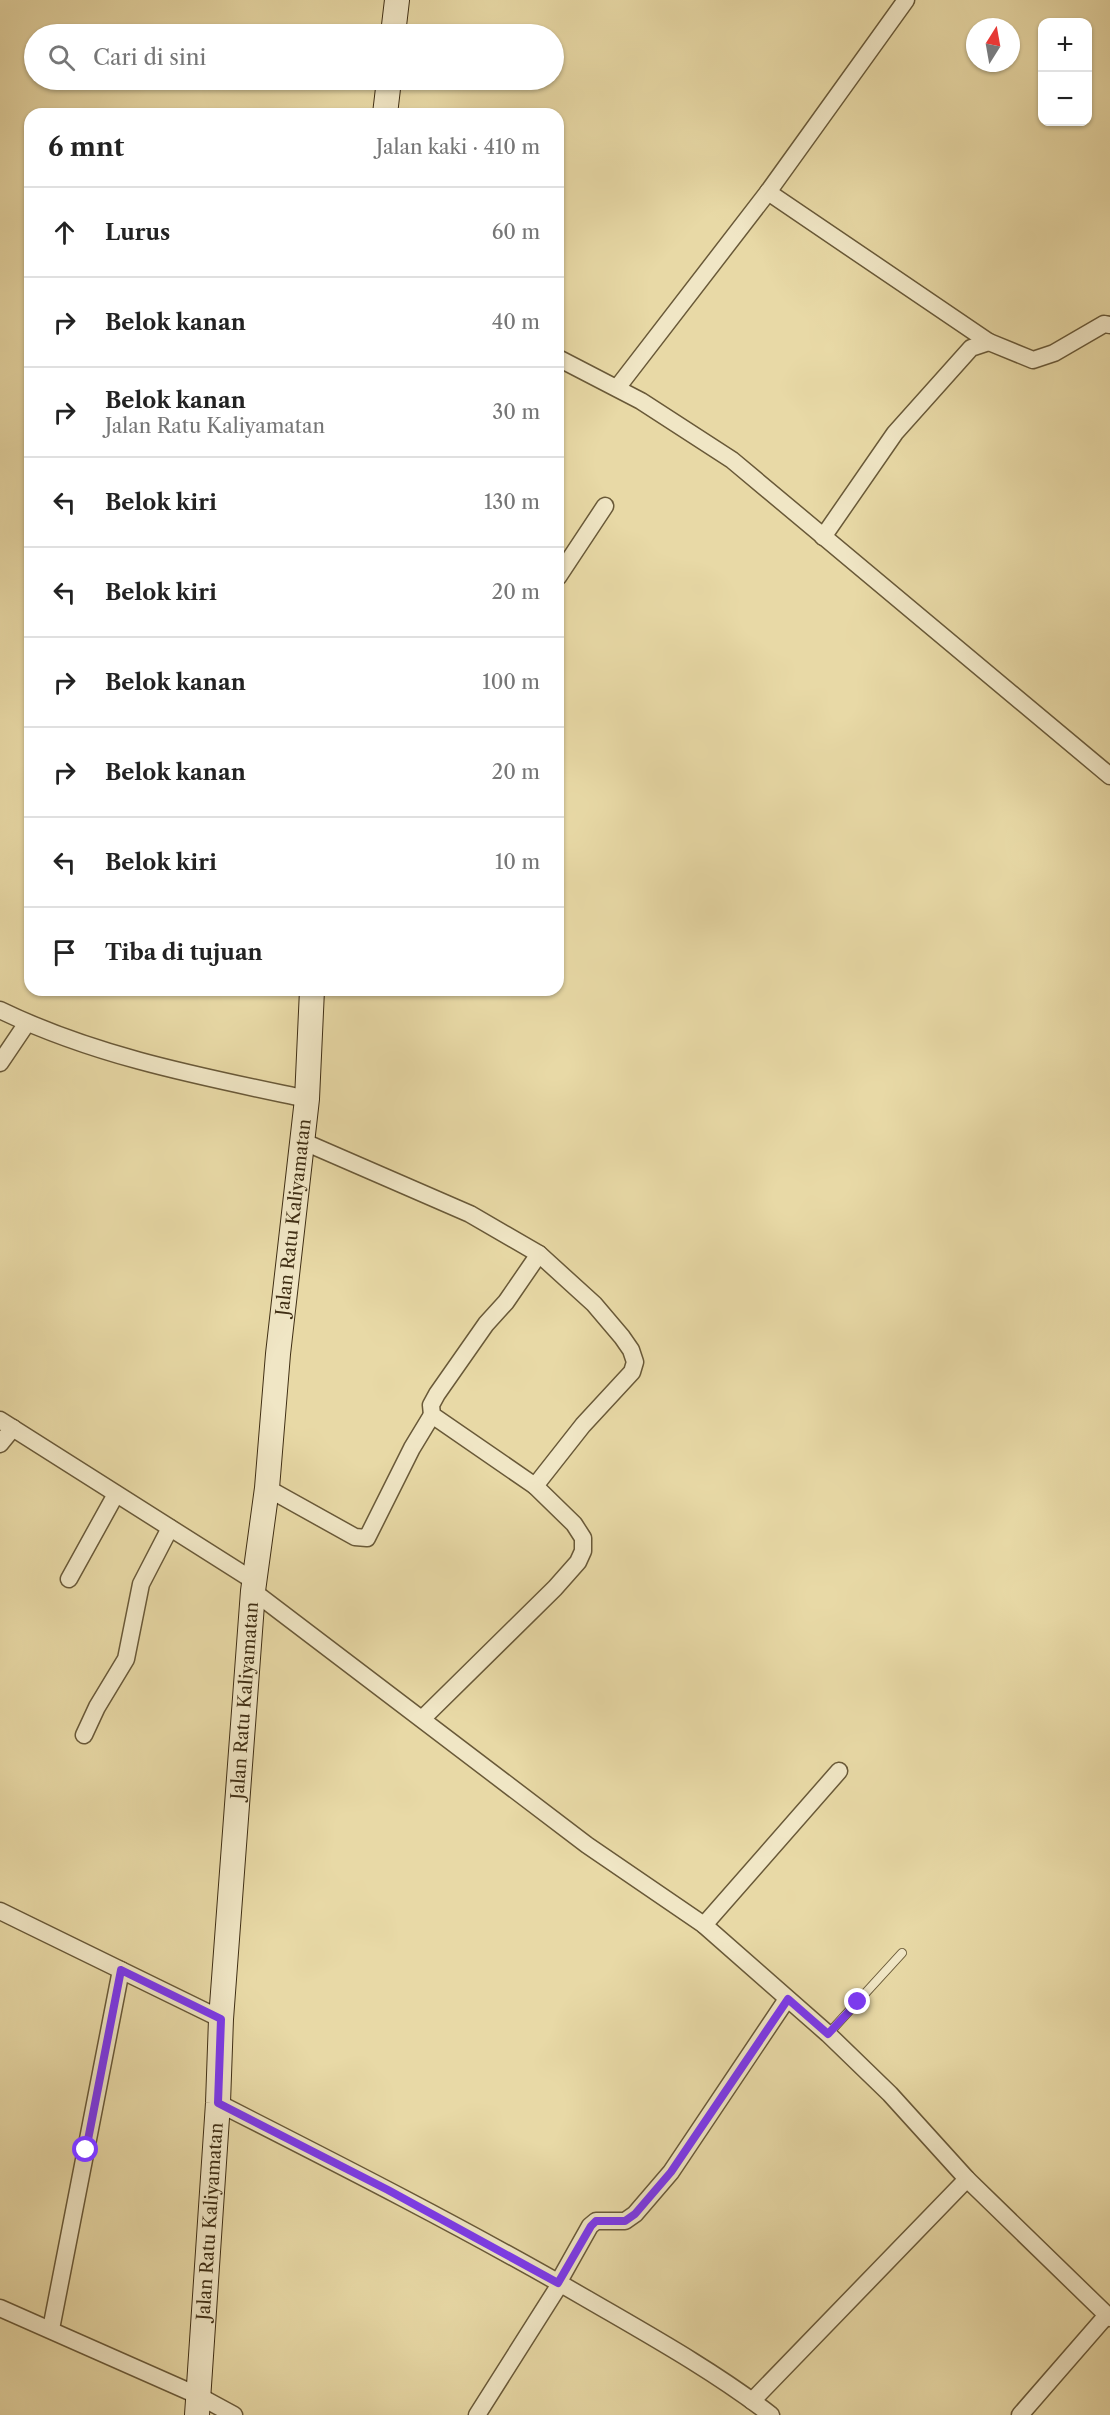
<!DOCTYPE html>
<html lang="id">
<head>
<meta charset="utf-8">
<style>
  :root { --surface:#fff; --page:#f6f6f6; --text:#222; --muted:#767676; --line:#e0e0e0 }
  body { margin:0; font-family:"Libre Caslon Text",serif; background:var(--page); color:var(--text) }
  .controls { position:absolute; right:18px; top:18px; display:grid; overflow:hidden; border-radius:12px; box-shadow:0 2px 4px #0004 }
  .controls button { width:54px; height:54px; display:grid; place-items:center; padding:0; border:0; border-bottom:2px solid var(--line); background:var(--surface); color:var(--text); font:30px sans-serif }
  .compass { position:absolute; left:966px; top:18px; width:54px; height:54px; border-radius:50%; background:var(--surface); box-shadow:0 2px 4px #0004; rotate:11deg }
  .stop { position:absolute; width:18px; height:18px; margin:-14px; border:4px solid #7c3aed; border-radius:50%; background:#fff }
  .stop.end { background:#7c3aed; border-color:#fff; box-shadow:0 2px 6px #0008 }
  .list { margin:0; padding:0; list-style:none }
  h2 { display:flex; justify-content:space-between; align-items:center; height:78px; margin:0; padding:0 24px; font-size:26px }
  h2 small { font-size:20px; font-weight:400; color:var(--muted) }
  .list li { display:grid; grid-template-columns:39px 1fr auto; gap:18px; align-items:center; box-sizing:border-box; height:90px; padding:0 24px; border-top:2px solid var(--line) }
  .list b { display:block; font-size:22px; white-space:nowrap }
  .list p { margin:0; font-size:20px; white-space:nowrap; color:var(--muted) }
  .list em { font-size:20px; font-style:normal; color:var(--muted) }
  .icon { flex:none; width:33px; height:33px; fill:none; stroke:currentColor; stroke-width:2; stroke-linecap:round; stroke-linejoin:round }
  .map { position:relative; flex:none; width:1110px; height:2415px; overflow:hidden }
  .search { position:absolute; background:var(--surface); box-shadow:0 2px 4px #0004; left:24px; top:24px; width:540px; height:66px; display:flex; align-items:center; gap:15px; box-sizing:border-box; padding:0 21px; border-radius:33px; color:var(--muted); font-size:22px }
  .panel { position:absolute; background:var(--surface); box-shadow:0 2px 4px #0004; left:24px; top:108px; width:540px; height:888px; border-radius:18px }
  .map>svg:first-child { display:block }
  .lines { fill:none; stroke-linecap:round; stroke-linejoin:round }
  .lane-casing { stroke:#695938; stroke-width:10 }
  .street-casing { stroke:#695938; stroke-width:19 }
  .secondary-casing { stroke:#3f2e14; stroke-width:26 }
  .lane { stroke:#f0e6c5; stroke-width:8 }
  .street { stroke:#f0e6c5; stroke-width:16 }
  .secondary { stroke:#f0e6c5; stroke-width:24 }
  .route { stroke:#7c3aed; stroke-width:8 }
  .labels { text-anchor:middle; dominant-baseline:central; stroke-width:6; stroke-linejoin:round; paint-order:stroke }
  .street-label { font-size:18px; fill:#3f2e14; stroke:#f0e6c5 }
</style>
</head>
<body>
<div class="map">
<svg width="1110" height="2415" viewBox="0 0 1110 2415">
  <rect width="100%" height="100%" fill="#e8d9a6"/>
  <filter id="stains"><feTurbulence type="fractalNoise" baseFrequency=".00333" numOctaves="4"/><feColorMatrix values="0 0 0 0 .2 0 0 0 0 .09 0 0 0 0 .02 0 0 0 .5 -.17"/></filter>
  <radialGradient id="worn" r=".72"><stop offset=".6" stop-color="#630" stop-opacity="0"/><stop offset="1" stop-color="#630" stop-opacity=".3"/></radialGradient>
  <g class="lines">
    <!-- lane casing -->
    <g class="lane-casing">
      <polyline id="lane" points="828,2034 902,1953"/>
    </g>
    <!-- street casing -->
    <g class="street-casing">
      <g id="street">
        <polyline points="768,192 989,342"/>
        <polyline points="558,358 641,401 732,460 1110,776"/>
        <polyline points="617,388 768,192 906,0"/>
        <polyline points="823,537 895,433 971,348 989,342 1033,360 1054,353 1104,324 1110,325"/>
        <polyline points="558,577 605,506"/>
        <path d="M0,1010c97,47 203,67 307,89"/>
        <polyline points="0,1063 27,1023"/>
        <polyline points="302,1141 470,1214 539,1254 594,1304 622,1337 631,1350 635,1362 632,1372 583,1425 535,1486"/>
        <polyline points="0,1420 254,1581"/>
        <polyline points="0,1444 13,1428"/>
        <polyline points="267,1488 355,1537 367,1538 412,1448 432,1415"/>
        <polyline points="69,1579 116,1494"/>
        <polyline points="253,1591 587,1845 704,1925 828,2034 890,2094 967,2179 1110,2318"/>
        <polyline points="422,1719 555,1588 578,1562 583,1551 583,1538 574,1524 535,1486 432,1415 431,1405 437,1394 486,1324 506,1302 539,1254"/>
        <polyline points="84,1735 97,1707 126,1659 141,1584 170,1528"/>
        <polyline points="0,1911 221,2019"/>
        <polyline points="704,1925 839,1771"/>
        <path d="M218,2103c124,63 248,126 369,196 62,36 127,72 184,116"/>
        <polyline points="558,2283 590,2226 596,2221 625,2221 635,2214 671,2172 787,1999"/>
        <polyline points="0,2308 199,2396 234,2415"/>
        <polyline points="51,2329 121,1970"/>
        <polyline points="752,2401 967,2179"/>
        <polyline points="477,2415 560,2284"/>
        <polyline points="1020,2415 1107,2315"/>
      </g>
    </g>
    <!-- secondary casing -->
    <g class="secondary-casing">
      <g id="secondary">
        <polyline points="393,34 397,0"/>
        <polyline points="385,114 389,80"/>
        <path id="s1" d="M197,2415l21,-312 3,-84 32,-428 14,-103 11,-134 29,-255 5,-109"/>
      </g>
    </g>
    <!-- lane -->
    <use href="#lane" class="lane"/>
    <!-- street -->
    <use href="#street" class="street"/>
    <!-- secondary -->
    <use href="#secondary" class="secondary"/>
  </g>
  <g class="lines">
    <!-- route -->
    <polyline class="route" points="86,2150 121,1970 221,2019 218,2103 388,2190 558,2283 591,2226 596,2221 625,2221 635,2214 671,2172 788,1999 828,2034 858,2002"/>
  </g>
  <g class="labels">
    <!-- street labels -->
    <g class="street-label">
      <text stroke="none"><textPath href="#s1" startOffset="1202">Jalan Ratu Kaliyamatan</textPath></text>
      <text stroke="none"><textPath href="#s1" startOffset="716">Jalan Ratu Kaliyamatan</textPath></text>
      <text stroke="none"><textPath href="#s1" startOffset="194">Jalan Ratu Kaliyamatan</textPath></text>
    </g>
  </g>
  <rect width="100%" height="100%" filter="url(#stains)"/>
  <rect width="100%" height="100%" fill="url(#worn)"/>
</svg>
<div class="controls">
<button>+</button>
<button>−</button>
</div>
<svg class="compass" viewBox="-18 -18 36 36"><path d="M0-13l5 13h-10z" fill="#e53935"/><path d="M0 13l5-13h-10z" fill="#767676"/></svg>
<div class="stop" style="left:86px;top:2150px"></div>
<div class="stop end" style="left:858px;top:2002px"></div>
<div class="search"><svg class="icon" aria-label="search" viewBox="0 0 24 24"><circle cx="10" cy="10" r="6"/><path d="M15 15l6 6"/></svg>Cari di sini</div>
<section class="panel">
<h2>6 mnt<small>Jalan kaki · 410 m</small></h2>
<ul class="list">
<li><svg class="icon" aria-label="ahead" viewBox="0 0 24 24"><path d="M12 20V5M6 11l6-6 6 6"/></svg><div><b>Lurus</b></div><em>60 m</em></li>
<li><svg class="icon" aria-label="right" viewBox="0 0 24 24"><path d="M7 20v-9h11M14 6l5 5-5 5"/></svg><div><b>Belok kanan</b></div><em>40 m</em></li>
<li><svg class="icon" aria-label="right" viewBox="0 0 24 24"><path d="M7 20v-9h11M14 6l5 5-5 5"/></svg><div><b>Belok kanan</b><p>Jalan Ratu Kaliyamatan</p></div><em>30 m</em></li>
<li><svg class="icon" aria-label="left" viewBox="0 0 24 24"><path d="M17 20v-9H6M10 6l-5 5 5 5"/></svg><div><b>Belok kiri</b></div><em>130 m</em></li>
<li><svg class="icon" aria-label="left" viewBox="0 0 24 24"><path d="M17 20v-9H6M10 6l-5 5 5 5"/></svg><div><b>Belok kiri</b></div><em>20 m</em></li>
<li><svg class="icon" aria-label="right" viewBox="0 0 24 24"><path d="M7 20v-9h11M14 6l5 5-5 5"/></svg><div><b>Belok kanan</b></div><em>100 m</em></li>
<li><svg class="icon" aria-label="right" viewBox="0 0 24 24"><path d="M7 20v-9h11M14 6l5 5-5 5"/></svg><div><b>Belok kanan</b></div><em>20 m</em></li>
<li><svg class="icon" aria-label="left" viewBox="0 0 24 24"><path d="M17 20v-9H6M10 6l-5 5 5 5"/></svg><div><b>Belok kiri</b></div><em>10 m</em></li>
<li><svg class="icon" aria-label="arrive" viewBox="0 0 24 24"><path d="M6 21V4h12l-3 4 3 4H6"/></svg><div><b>Tiba di tujuan</b></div></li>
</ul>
</section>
</div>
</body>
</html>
